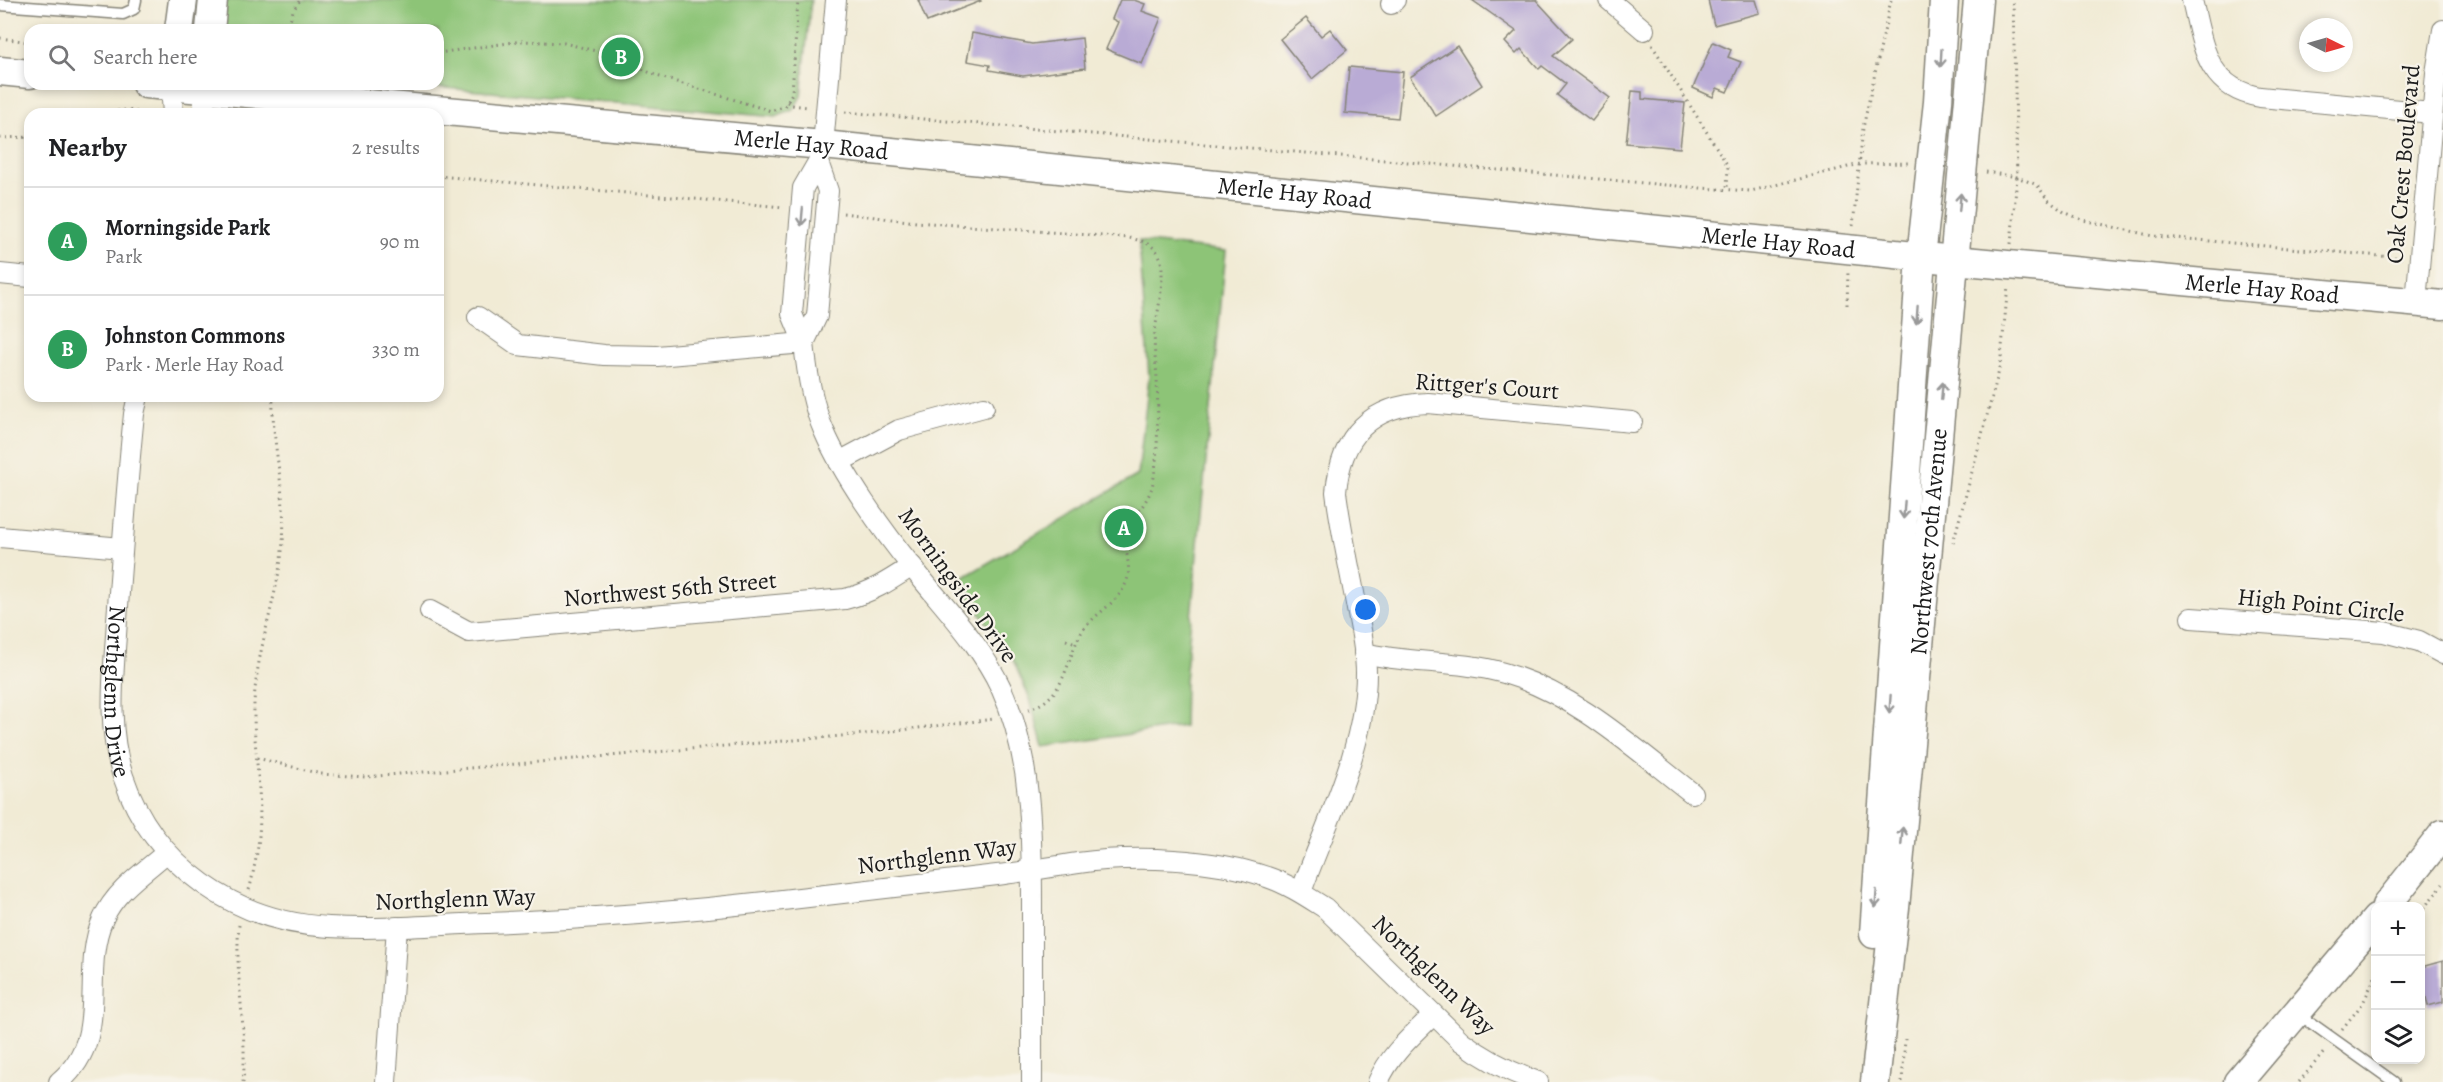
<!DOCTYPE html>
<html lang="en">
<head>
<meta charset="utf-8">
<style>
  :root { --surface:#fff; --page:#f2f2f2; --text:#202124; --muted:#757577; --line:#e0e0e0; --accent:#111827 }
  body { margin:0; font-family:Alegreya,serif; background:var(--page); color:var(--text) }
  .controls { position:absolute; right:18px; bottom:18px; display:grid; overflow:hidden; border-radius:12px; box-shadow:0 3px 9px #0003 }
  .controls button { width:54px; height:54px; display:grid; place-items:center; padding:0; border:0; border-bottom:2px solid var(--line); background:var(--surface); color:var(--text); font:30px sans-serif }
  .compass { position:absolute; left:2299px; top:18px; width:54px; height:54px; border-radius:50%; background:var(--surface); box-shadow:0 3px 9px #0003; rotate:95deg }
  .you { position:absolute; left:1366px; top:610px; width:21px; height:21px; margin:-15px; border:4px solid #fff; border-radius:50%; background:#1a73e8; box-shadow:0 0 0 9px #1a73e833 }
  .badge { display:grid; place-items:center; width:39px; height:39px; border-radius:50%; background:var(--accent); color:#fff; font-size:20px; font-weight:700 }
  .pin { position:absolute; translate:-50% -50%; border:3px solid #fff; box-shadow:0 2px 6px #0006 }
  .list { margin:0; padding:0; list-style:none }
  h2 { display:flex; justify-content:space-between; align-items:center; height:78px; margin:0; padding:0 24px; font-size:26px }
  h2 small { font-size:20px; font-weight:400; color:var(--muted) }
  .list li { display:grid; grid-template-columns:39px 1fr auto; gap:18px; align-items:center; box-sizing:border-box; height:108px; padding:0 24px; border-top:2px solid var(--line) }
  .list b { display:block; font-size:22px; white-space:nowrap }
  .list p { margin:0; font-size:20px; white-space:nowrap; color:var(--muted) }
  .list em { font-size:20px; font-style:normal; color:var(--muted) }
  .icon { flex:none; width:33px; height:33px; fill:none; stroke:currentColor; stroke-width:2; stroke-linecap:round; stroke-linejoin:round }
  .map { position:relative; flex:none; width:2443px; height:1082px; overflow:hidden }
  .search { position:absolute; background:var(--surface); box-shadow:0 3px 9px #0003; left:24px; top:24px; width:420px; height:66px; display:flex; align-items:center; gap:15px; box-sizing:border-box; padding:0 21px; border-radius:18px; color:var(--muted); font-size:22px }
  .panel { position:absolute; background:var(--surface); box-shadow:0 3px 9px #0003; left:24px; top:108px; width:420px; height:294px; border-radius:18px }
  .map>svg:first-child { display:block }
  .green { fill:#8dc477; stroke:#54704a; stroke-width:1.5 }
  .building { fill:#b9abd5 }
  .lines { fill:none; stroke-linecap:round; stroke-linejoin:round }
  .lane-casing { stroke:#868478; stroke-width:13 }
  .street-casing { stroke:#868478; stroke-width:22 }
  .secondary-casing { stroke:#868478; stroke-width:31 }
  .path { stroke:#868478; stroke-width:3; stroke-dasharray:1.5 4.5; stroke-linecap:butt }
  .lane { stroke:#fff; stroke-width:10 }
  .street { stroke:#fff; stroke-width:20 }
  .secondary { stroke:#fff; stroke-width:28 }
  .oneway { stroke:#999 }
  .labels { text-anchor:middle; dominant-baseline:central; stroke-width:4.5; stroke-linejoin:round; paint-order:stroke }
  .street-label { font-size:24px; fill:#1c1c1c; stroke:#f7f3e8 }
</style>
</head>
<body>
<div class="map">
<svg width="2443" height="1082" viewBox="0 0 2443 1082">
  <rect width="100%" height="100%" fill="#f7f3e8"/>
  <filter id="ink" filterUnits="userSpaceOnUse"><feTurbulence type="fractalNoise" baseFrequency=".0167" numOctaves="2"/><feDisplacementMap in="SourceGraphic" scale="12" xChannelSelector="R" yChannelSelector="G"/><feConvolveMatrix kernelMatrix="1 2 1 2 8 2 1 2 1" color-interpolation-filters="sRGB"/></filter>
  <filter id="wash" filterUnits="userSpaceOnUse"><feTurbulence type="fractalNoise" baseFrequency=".008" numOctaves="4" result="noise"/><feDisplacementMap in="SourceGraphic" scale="24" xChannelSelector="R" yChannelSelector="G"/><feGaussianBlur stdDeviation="1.35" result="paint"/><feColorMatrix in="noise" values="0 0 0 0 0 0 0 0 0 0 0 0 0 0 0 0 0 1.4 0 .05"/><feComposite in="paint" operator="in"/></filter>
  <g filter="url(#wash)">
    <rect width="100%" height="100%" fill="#f1ebd5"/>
    <!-- green -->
    <g class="green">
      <polygon points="225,0 811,0 801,96 793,110 776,117 399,84 438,84 438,30 222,30"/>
      <polygon points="1139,241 1226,251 1185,681 1184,726 1043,747 1030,699 1013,660 957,581 1138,475 1149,377"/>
    </g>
    <g id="blocks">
      <!-- building -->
      <g class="building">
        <polygon points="918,0 980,0 981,1 927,22"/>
        <polygon points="1120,0 1134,0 1145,4 1142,11 1161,18 1142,64 1106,49 1118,22 1112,19"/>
        <polygon points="1472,0 1536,0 1572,39 1553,56 1610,98 1592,121 1557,95 1566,84 1542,66 1539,69 1521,49 1516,54 1505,42 1516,31"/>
        <polygon points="1708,0 1756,0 1760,13 1714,25"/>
        <polygon points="1306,18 1321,36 1330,29 1347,50 1312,79 1280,39"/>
        <polygon points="972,33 1032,44 1082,38 1085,68 1023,76 989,70 990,65 967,61"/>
        <polygon points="1713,42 1731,50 1728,57 1741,62 1727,92 1717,88 1713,97 1693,88"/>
        <polygon points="1457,46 1482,85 1436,116 1410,77"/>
        <polygon points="1349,67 1403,72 1398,118 1345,113"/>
        <polygon points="1632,91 1642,92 1642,99 1685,103 1680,148 1626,143"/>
        <polygon points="2443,961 2443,1002 2428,1006 2421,976 2421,967"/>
      </g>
    </g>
  </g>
  <g filter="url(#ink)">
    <use href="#blocks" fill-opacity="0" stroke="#868478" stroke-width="1.5"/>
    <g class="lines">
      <!-- lane casing -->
      <g class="lane-casing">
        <g id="lane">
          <polyline points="0,5 123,14 134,9 136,0"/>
          <polyline points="2297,1013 2394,1082"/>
        </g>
      </g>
      <!-- street casing -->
      <g class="street-casing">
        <g id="street">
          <polyline points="1609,0 1644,30"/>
          <path d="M2192,0c11,45 14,88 68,97l172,16"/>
          <polyline points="1391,4 1395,0"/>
          <polyline points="171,86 173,114"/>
          <polyline points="204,114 204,89"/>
          <polyline points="818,162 828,191 817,316 804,343 792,314 803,188 818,162 823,145 836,0"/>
          <polyline points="0,274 30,277"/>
          <polyline points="2416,302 2436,73 2443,30"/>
          <path d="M478,317l40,28 86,10 53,1 147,-13c3,30 8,61 20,88 19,44 58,99 89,137 30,38 67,75 88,120 33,72 31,157 31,236 0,52 0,105 0,158"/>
          <path id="s1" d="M138,396l-4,18c-7,69 -12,137 -17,206 -3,52 -11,106 6,156 30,90 113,146 206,151 52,3 105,-2 157,-4 102,-4 204,-12 305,-24 69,-8 137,-16 206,-24 27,-3 54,-8 81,-12 56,-8 136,-5 189,14 21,7 39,19 58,31l136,133c24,18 48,31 77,41"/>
          <polyline points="839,462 899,430 984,407"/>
          <polyline points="0,537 122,548"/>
          <path d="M430,611l39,21 376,-33c26,-6 44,-18 67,-33"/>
          <polyline points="2191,618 2384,632 2419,641 2443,654"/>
          <path d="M1364,653c46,11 94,7 140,20 72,21 130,75 188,120"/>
          <path d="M1301,892c25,-69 65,-145 65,-219 0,-21 -5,-43 -9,-64 -7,-39 -16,-78 -21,-117 5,-57 35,-87 92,-89l204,19"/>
          <path d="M59,1082c54,-45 20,-109 44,-163 12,-28 41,-47 63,-66"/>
          <polyline points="386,1082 397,927"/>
          <path d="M1378,1082c12,-28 34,-46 55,-67"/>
        </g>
      </g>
      <!-- secondary casing -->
      <g class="secondary-casing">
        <g id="secondary">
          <polyline points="179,30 183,0"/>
          <polyline points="210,30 213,0"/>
          <polyline points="0,71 30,74"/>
          <path id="s2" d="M146,84l677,61 1131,115 489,45"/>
          <polyline points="2386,906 2443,834"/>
          <polyline points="1874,934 1921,257 1938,102 1944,0"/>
          <path id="s3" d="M1875,1082l20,-174 83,-908"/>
          <polyline points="2238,1082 2376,919"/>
        </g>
      </g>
      <!-- path -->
      <g class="path">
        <polyline points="287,30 293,11 300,0"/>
        <polyline points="0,38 30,42"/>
        <polyline points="1652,45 1728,166 1727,189"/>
        <polyline points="438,53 522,41 564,43 612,55 657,76 771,111 786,105 792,93 798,0"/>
        <polyline points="787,102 792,105 808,107"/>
        <polyline points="845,112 1700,188 1751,191 1860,164 1908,163"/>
        <path d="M106,114c13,-5 25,-5 38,0"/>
        <polyline points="0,138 30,137"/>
        <polyline points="1986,172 2017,177 2037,185 2048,200 2064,212 2083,220 2153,236 2403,258"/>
        <polyline points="438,176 783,207"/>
        <path d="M843,213l73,9 213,16c11,2 25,6 30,17 8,17 -2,58 -4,77 -2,15 1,31 2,45 1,30 2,82 -5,110 -5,17 -21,31 -25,48 -4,14 5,31 0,45 -8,25 -35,33 -47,55 -15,29 -15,63 -51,74"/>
        <polyline points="1853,226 1863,128 1891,0"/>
        <polyline points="2011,244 2017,177 2013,0"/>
        <polyline points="1847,305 1848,271"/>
        <polyline points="1953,543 2000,367 2008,286"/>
        <polyline points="1066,640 1076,643"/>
        <polyline points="257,758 321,774 365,777 876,733 994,719"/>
        <path d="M249,890c3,-9 4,-18 6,-27 12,-55 -2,-104 -1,-159 2,-52 22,-102 28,-153 7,-52 -11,-103 -9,-155"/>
        <polyline points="2420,913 2443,884"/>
        <path d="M239,925c-5,53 9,105 4,157"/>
        <polyline points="2342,1029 2363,1003 2376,975"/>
        <polyline points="1902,1082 1905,1039"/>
        <polyline points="2299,1082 2325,1051"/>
      </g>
      <!-- lane -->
      <use href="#lane" class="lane"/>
      <!-- street -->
      <use href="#street" class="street"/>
      <!-- secondary -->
      <use href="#secondary" class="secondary"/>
    </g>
    <!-- one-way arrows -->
    <defs><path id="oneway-shaft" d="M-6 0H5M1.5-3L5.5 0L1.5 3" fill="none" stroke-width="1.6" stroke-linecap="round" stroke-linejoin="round" transform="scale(1.5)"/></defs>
    <g class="oneway">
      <use href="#oneway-shaft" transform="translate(1941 58) rotate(93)"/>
      <use href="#oneway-shaft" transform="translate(1960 202) rotate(-85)"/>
      <use href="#oneway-shaft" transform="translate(802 217) rotate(95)"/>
      <use href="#oneway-shaft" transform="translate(1917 315) rotate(94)"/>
      <use href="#oneway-shaft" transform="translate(1942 391) rotate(-85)"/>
      <use href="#oneway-shaft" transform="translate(1904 510) rotate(94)"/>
      <use href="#oneway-shaft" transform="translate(1890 704) rotate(94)"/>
      <use href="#oneway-shaft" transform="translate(1902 836) rotate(-85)"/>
      <use href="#oneway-shaft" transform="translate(1876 899) rotate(94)"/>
    </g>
  </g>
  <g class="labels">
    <!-- street labels -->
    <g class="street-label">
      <text stroke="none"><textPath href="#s2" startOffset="668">Merle Hay Road</textPath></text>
      <text transform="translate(2403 164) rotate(-85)">Oak Crest Boulevard</text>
      <text stroke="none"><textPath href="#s2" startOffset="1154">Merle Hay Road</textPath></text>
      <text stroke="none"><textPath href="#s2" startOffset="1640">Merle Hay Road</textPath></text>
      <text stroke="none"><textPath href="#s2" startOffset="2126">Merle Hay Road</textPath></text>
      <text transform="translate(1487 386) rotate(4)">Rittger's Court</text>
      <text stroke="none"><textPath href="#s3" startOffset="543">Northwest 70th Avenue</textPath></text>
      <text transform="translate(958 585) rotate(54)">Morningside Drive</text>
      <text transform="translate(670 589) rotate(-5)">Northwest 56th Street</text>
      <text transform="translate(2321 605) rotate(6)">High Point Circle</text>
      <text stroke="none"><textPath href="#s1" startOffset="297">Northglenn Drive</textPath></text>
      <text transform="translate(937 856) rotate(-7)">Northglenn Way</text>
      <text transform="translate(455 899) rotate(-2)">Northglenn Way</text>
      <text transform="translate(1434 975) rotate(44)">Northglenn Way</text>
    </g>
  </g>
</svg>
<div class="controls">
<button>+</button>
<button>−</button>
<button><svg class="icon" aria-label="layers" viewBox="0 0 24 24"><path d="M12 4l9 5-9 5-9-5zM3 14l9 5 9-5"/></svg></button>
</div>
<svg class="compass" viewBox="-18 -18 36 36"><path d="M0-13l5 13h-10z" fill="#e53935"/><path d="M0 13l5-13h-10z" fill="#757577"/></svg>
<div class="you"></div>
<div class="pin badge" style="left:1124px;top:528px;background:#2e9e5b">A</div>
<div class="pin badge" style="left:621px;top:57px;background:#2e9e5b">B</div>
<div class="search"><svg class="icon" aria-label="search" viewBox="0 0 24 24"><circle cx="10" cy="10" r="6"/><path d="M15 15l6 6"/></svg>Search here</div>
<section class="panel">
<h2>Nearby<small>2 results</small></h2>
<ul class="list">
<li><span class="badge" style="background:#2e9e5b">A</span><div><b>Morningside Park</b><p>Park</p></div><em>90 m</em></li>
<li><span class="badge" style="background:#2e9e5b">B</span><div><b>Johnston Commons</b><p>Park · Merle Hay Road</p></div><em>330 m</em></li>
</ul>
</section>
</div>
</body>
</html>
